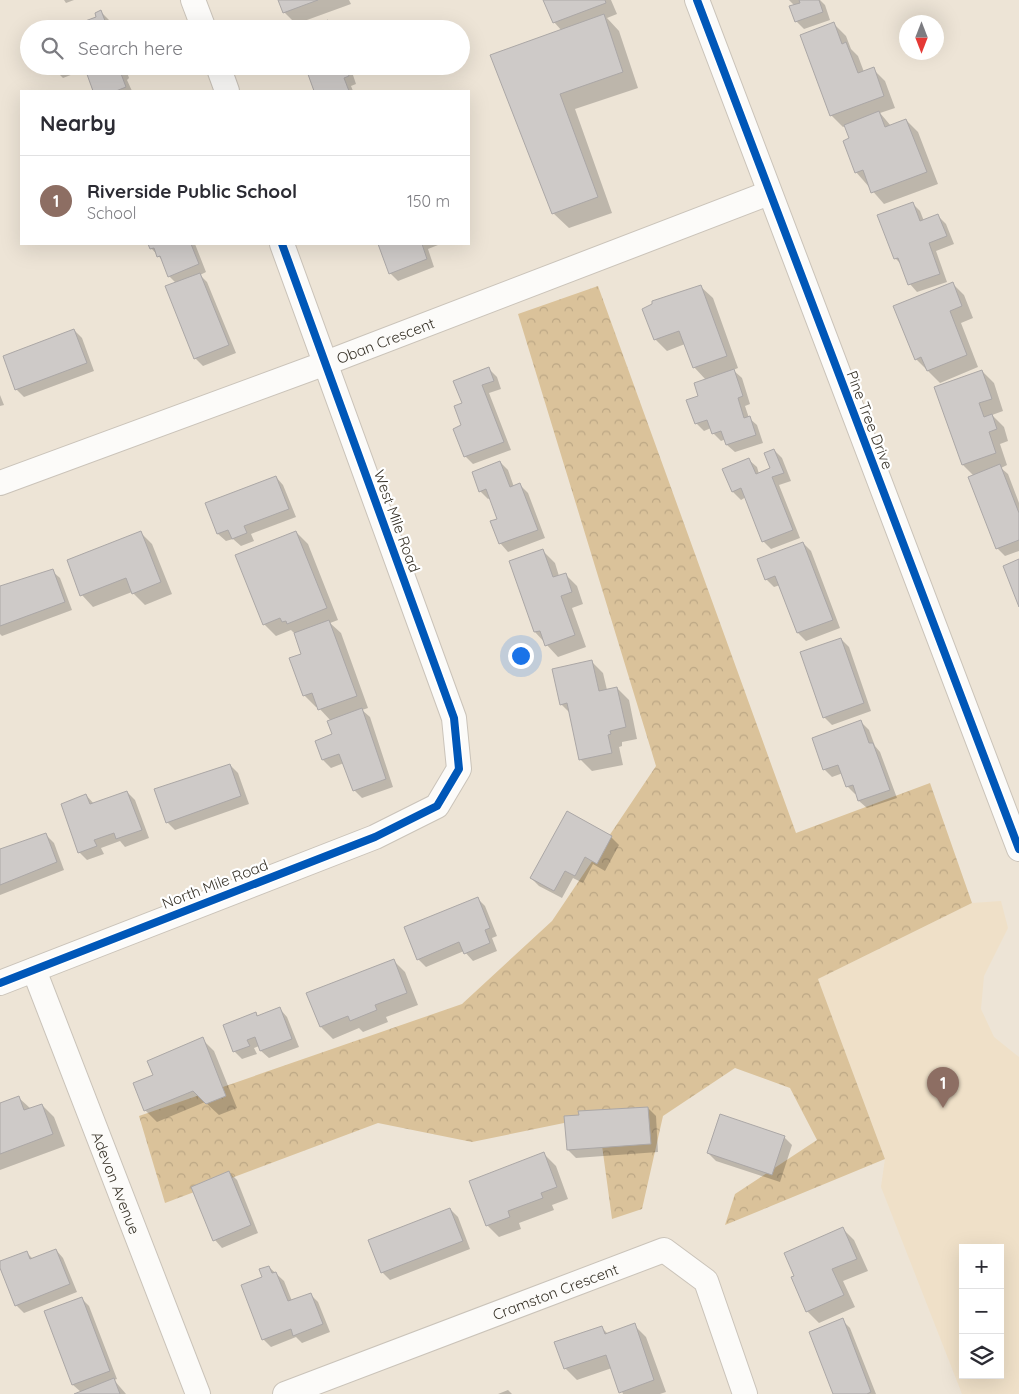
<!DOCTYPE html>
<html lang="en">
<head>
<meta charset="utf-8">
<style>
  :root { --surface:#fff; --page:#f2f2f3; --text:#2b2b33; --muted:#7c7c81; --line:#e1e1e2; --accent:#1a73e8 }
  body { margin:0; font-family:Quicksand,sans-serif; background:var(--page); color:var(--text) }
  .controls { position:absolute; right:15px; bottom:15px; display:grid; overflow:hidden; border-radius:0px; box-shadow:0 5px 20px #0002 }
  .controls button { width:45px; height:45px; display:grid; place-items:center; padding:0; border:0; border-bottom:1px solid var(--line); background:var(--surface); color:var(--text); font:25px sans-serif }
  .compass { position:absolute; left:899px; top:15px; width:45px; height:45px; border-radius:50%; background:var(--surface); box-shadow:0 5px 20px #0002; rotate:180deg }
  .you { position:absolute; left:520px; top:655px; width:18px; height:18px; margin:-12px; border:4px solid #fff; border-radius:50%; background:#1a73e8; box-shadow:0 0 0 8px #1a73e833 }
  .badge { display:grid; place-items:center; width:32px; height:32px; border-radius:50%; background:var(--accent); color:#fff; font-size:16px; font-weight:700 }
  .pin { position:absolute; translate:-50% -41px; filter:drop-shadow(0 1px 2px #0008) }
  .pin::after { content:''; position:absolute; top:26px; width:18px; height:15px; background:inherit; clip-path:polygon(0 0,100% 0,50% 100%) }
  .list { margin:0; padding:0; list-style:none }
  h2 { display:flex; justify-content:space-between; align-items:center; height:65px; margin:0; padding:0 20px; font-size:21px }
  h2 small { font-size:16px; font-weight:400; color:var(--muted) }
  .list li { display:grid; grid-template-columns:32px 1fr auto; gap:15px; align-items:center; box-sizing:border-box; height:90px; padding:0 20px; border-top:1px solid var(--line) }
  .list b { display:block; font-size:19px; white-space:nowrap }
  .list p { margin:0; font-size:16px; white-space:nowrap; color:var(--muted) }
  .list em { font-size:16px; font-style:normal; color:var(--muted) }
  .icon { flex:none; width:28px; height:28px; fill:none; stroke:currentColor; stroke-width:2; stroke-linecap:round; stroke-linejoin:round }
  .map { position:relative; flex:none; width:1019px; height:1394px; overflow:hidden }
  .search { position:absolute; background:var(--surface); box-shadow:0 5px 20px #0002; left:20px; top:20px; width:450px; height:55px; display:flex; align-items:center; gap:12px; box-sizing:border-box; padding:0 18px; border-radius:28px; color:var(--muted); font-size:19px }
  .panel { position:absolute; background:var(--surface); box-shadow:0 5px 20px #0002; left:20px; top:90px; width:450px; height:155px; border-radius:0px }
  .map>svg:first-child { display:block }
  .built { fill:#efe0c8; fill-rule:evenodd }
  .forest { fill:url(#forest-crowns) }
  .shadow { fill:#0003 }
  .building { fill:#cecac8; stroke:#aba7a6 }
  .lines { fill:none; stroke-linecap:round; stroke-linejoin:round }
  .street-casing { stroke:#cac3b9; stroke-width:26 }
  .street { stroke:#fcfbf9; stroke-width:24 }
  .cycleway-casing { stroke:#fff; stroke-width:11 }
  .cycleway { stroke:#0057b8; stroke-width:8 }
  .labels { text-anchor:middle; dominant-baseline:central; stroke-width:4.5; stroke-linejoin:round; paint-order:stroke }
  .street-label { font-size:15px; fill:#363127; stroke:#fff }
</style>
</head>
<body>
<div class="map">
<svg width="1019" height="1394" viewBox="0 0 1019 1394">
  <defs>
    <pattern id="forest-crowns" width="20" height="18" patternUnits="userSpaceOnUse" patternTransform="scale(1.25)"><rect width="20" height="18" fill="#dac29a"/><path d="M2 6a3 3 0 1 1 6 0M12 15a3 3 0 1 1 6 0" fill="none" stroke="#bca785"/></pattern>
  </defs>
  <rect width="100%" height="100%" fill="#ede4d6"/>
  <!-- built -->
  <path class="built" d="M1001,901l7,27 -24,48 -3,33 13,28 25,20v337h-57l-81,-207 4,-28 -67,-180 154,-76zM963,1248h37v127h-37z"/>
  <!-- forest -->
  <polygon class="forest" points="598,286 796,833 930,783 972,903 818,979 885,1159 725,1225 735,1194 817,1140 790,1088 735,1068 663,1116 642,1209 612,1219 598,1116 472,1142 378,1123 165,1203 139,1116 462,1004 552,921 656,766 518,314"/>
  <!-- shadow -->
  <g class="shadow">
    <polygon points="64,0 74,0 66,3"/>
    <polygon points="280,0 349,0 351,4 296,24 284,12"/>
    <polygon points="545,0 611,0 617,14 607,18 619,31 638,88 575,109 612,213 569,228 553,213 562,31 554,22"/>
    <polygon points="789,0 820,0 825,5 830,20 804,29 796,21 795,6"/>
    <polygon points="101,12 109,20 112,29 71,29 98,17"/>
    <polygon points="834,24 846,36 851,49 858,56 864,72 873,69 885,81 895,108 880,113 891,126 906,120 918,132 938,184 884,204 856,172 851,139 846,126 843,127 831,115"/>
    <polygon points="53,66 125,66 129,78 127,80 132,91 95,91 86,69 63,78 55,70"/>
    <polygon points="306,66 350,66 356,84 351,86 353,91 315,91"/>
    <polygon points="912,203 920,211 924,221 938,216 946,224 954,244 936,251 947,282 917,292 910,284 903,266 895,258"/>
    <polygon points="150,244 195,244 206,272 200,275 207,282 236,353 203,366 195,358 176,283 169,276 163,261 151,248"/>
    <polygon points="379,244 438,244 438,245 428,249 434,267 398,281 390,273"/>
    <polygon points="952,283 964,295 973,318 961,323 978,367 940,383 916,359"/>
    <polygon points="701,287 713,298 738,368 733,370 742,378 750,404 745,406 749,418 757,425 763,443 735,452 727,445 726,439 721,441 713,433 711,428 704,431 696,423 700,397 706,380 694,367 685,344 667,351 655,339"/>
    <polygon points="74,330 82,338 94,371 24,397 16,389"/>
    <polygon points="489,369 497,377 501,389 489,393 511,450 473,464 465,456 463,403"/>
    <polygon points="982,371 994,383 1003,411 992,415 1004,427 1008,441 1000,444 1007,465 1001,468 1008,474 1019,503 1019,551 1005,556 997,548 974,476 963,465 936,387"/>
    <polygon points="0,395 4,405 0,406"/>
    <polygon points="774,450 782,458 791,481 779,485 800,538 771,549 763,541 746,497 741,500 733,492 724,469 749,460 757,467 759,474 771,469"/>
    <polygon points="500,462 508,470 514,487 520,485 528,493 545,538 508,552 501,544 492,522 498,519 490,498 488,499 480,491"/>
    <polygon points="276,477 283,485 296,517 251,534 254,541 241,546 233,539 226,541 218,534"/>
    <polygon points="140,532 152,544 172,594 145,605 132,592 93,607 82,595"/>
    <polygon points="296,532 308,544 338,620 330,623 341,633 368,708 362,710 370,717 393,787 362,798 354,790 344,763 331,768 323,760 316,741 333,735 331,721 318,707 316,707 304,695 303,654 295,634 291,630 276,636 264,624"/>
    <polygon points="803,543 811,551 840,628 806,641 798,633 780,585 774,587 766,579"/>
    <polygon points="543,551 555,563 559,576 565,574 577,586 583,604 572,608 586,647 558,657 535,632"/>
    <polygon points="52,571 60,578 72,610 2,636 0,634 0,587"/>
    <polygon points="841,639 849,647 871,711 832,725 824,717"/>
    <polygon points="591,661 603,673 607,690 617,688 629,700 637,739 622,742 622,746 619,747 623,765 592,771 580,759 571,714 561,704"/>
    <polygon points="861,722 869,730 875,746 880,752 897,798 867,808 859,801 857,794 855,794 847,786 843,773 832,777 824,769"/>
    <polygon points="230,765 238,773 249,804 175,830 167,822"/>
    <polygon points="127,792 135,800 149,838 125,847 120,841 101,848 104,854 87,860 79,852 86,795 94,804"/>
    <polygon points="46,835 54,843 64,870 0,895 0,850"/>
    <polygon points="611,837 619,845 605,871 593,864 583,883 573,878 562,898 539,886 531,878"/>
    <polygon points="477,898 485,906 497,936 492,938 497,951 473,961 464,951 426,967 418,959"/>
    <polygon points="393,960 405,972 418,1005 386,1017 388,1022 363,1032 359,1028 333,1039 321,1027 308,994"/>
    <polygon points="280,1009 287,1017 299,1047 269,1058 261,1051 259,1046 254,1048 257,1054 242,1059 234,1051 256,1014 259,1017"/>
    <polygon points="202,1039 214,1051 237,1108 219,1115 205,1102 157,1122 145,1110 154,1075"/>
    <polygon points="19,1098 31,1109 42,1105 54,1117 65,1146 0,1170 0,1105"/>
    <polygon points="648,1108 656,1116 658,1152 576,1158 568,1150"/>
    <polygon points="784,1137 792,1145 780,1182 716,1161 708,1153"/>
    <polygon points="544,1154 556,1166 568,1199 552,1205 554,1210 519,1223 521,1229 499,1237 487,1225"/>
    <polygon points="229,1172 237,1180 258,1233 222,1248 215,1240"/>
    <polygon points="450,1209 458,1217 470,1249 390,1280 382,1272"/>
    <polygon points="842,1228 854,1240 868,1271 843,1281 855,1307 819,1323 807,1311"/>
    <polygon points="56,1250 63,1258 77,1292 24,1313 16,1305 0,1263 26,1252 33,1259"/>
    <polygon points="269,1267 284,1281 292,1301 310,1294 318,1302 330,1332 302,1343 296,1337 271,1347 263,1339 264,1278"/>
    <polygon points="81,1298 89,1306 117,1379 114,1380 126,1394 78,1394 81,1392 73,1385 46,1312"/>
    <polygon points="842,1320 850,1328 876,1394 834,1394"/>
    <polygon points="634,1325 646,1337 666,1392 660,1394 623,1394 612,1368 577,1380 565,1368 601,1327 608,1334"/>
    <polygon points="508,1390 512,1394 498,1394"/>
  </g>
  <!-- building -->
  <g class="building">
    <polygon points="278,0 318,0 283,13"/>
    <polygon points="543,0 605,0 606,3 553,23"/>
    <polygon points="799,0 819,0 823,12 795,22 789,6 800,3"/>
    <polygon points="101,10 108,29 70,29 69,27 96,17 95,13"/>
    <polygon points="604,14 623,72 560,94 598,197 552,214 490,55"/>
    <polygon points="328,20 332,29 304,29"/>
    <polygon points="834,22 842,44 846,42 858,73 874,67 884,96 830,116 800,35"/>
    <polygon points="84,66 121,66 122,70 120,71 126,87 116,91 93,91"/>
    <polygon points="305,66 345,66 349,76 344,78 349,91 314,91"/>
    <polygon points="879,111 885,127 906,119 927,172 871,193 863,170 855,173 843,141 849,138 844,125"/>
    <polygon points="913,202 920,221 938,214 947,236 929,243 940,274 908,285 898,258 894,259 877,215"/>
    <polygon points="148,244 191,244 199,264 168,277 160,256 157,257 154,248 150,249"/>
    <polygon points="378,244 422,244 427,259 389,274"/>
    <polygon points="200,273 229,345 194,359 165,286"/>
    <polygon points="953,282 962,306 950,311 967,355 927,371 921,357 915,360 893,306"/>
    <polygon points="701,285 727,356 693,368 679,331 654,340 642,309 652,304 652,301"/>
    <polygon points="74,329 87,363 15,390 3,356"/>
    <polygon points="489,367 494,381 482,385 504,442 464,457 453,429 461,425 454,406 462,403 453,381"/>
    <polygon points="734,369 743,396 738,398 744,418 750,416 756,435 726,445 721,431 712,434 707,420 695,424 686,400 698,396 694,383"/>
    <polygon points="982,370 992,399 979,403 984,417 992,414 997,429 989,432 996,453 962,465 934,387"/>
    <polygon points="774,449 784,473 772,477 793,530 762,542 741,488 732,492 722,469 749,458 756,474 770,468 764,453"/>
    <polygon points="500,461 510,487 520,483 538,530 499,544 490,521 497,519 486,489 479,492 472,472"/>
    <polygon points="1000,464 1019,513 1019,540 996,549 968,477"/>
    <polygon points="276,476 289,509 244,526 247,533 232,539 228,530 217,534 205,503"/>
    <polygon points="141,531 161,582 132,594 126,578 80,596 67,560"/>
    <polygon points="296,531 327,608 287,624 286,621 282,622 280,618 263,625 235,555"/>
    <polygon points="803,542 833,620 797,633 775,576 765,580 757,559"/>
    <polygon points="543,549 553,577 566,573 572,592 561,596 575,635 545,646 540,631 534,632 509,561"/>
    <polygon points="1019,559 1019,607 1003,566"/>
    <polygon points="53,569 65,602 0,626 0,586"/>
    <polygon points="329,620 357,696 318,710 312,693 303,696 289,658 301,654 294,633"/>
    <polygon points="841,638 864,703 823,718 800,652"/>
    <polygon points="592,660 599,691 617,687 626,727 610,731 611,734 608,735 612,753 579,760 567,703 560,705 552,669"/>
    <polygon points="362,708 386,779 353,791 339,754 322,760 315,741 332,734 327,721"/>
    <polygon points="861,720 869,743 873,743 890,790 858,801 853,785 846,787 838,765 823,770 812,738"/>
    <polygon points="230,764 241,796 166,823 154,789"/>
    <polygon points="127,791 142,830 116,839 114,833 94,840 97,846 78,853 61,804 86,794 90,804"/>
    <polygon points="567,811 612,836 597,864 585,857 575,876 565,871 554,891 530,878"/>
    <polygon points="46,833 57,862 0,885 0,849"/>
    <polygon points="478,897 490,928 485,930 490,943 464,954 459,942 417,960 404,927"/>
    <polygon points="394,959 407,993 375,1005 377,1010 350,1021 348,1016 320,1027 306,993"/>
    <polygon points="280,1007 292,1039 260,1051 255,1037 247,1040 250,1046 233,1052 223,1025 256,1012 257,1016"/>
    <polygon points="203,1037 226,1096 206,1104 193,1091 144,1111 133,1083 153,1075 147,1061"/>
    <polygon points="19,1096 24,1110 42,1104 53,1134 0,1154 0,1103"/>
    <polygon points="648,1107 651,1144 567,1150 564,1116 579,1115 578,1111"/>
    <polygon points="720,1114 785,1136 772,1175 707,1153"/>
    <polygon points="544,1152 557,1187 541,1193 543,1198 508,1211 510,1217 486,1226 469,1181"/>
    <polygon points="229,1171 251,1225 213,1241 191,1187"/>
    <polygon points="450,1208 463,1241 381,1273 368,1240"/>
    <polygon points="843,1227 857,1259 832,1269 844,1295 806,1312 791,1277 794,1276 784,1253"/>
    <polygon points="56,1249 70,1284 15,1306 0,1268 0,1261 27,1251 30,1259"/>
    <polygon points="269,1266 272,1273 276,1272 288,1301 311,1293 323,1324 293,1336 291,1329 262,1340 241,1285 262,1277 259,1269"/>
    <polygon points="82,1297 110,1371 72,1385 44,1311"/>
    <polygon points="843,1318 871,1392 867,1394 833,1394 809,1332"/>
    <polygon points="635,1323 654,1380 619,1393 606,1355 564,1369 554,1342 602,1326 605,1334"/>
    <polygon points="114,1378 120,1394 74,1394"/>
  </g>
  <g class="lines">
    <!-- street casing -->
    <g class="street-casing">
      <g id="street">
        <polyline points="193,0 204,29"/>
        <polyline points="697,0 1019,849"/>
        <polyline points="218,66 227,91"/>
        <path id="s1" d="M0,483l326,-120 443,-170"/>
        <path id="s2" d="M34,970l164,424"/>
        <polyline points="0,983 375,837 437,806 459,769 454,718 282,244"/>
        <path id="s3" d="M285,1394l379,-144 42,31 39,113"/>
      </g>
    </g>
    <!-- street -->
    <use href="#street" class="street"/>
    <!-- cycleway casing -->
    <g class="cycleway-casing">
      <g id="cycleway">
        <polyline points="697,0 1019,849"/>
        <polyline points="0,983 375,837 437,806 459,769 454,718 282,244"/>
      </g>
    </g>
    <!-- cycleway -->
    <use href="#cycleway" class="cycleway"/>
  </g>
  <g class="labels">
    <!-- street labels -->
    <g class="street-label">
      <text stroke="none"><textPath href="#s1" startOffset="411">Oban Crescent</textPath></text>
      <text transform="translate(870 420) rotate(69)">Pine Tree Drive</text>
      <text transform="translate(397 521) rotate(70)">West Mile Road</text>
      <text transform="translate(215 884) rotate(-21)">North Mile Road</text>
      <text stroke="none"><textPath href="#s2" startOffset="228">Adevon Avenue</textPath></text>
      <text stroke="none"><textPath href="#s3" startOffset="289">Cramston Crescent</textPath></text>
    </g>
  </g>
</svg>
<div class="controls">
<button>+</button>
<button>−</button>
<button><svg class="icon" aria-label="layers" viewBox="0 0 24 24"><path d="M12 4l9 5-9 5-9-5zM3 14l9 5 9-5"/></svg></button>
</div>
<svg class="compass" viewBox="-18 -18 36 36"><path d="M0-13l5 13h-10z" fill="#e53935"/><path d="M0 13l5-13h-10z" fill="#7c7c81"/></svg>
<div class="you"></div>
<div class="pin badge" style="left:943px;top:1108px;background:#8d6e63">1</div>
<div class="search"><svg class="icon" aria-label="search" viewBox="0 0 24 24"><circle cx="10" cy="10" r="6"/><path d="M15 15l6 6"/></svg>Search here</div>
<section class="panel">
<h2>Nearby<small></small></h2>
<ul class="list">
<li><span class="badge" style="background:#8d6e63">1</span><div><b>Riverside Public School</b><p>School</p></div><em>150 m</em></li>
</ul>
</section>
</div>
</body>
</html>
